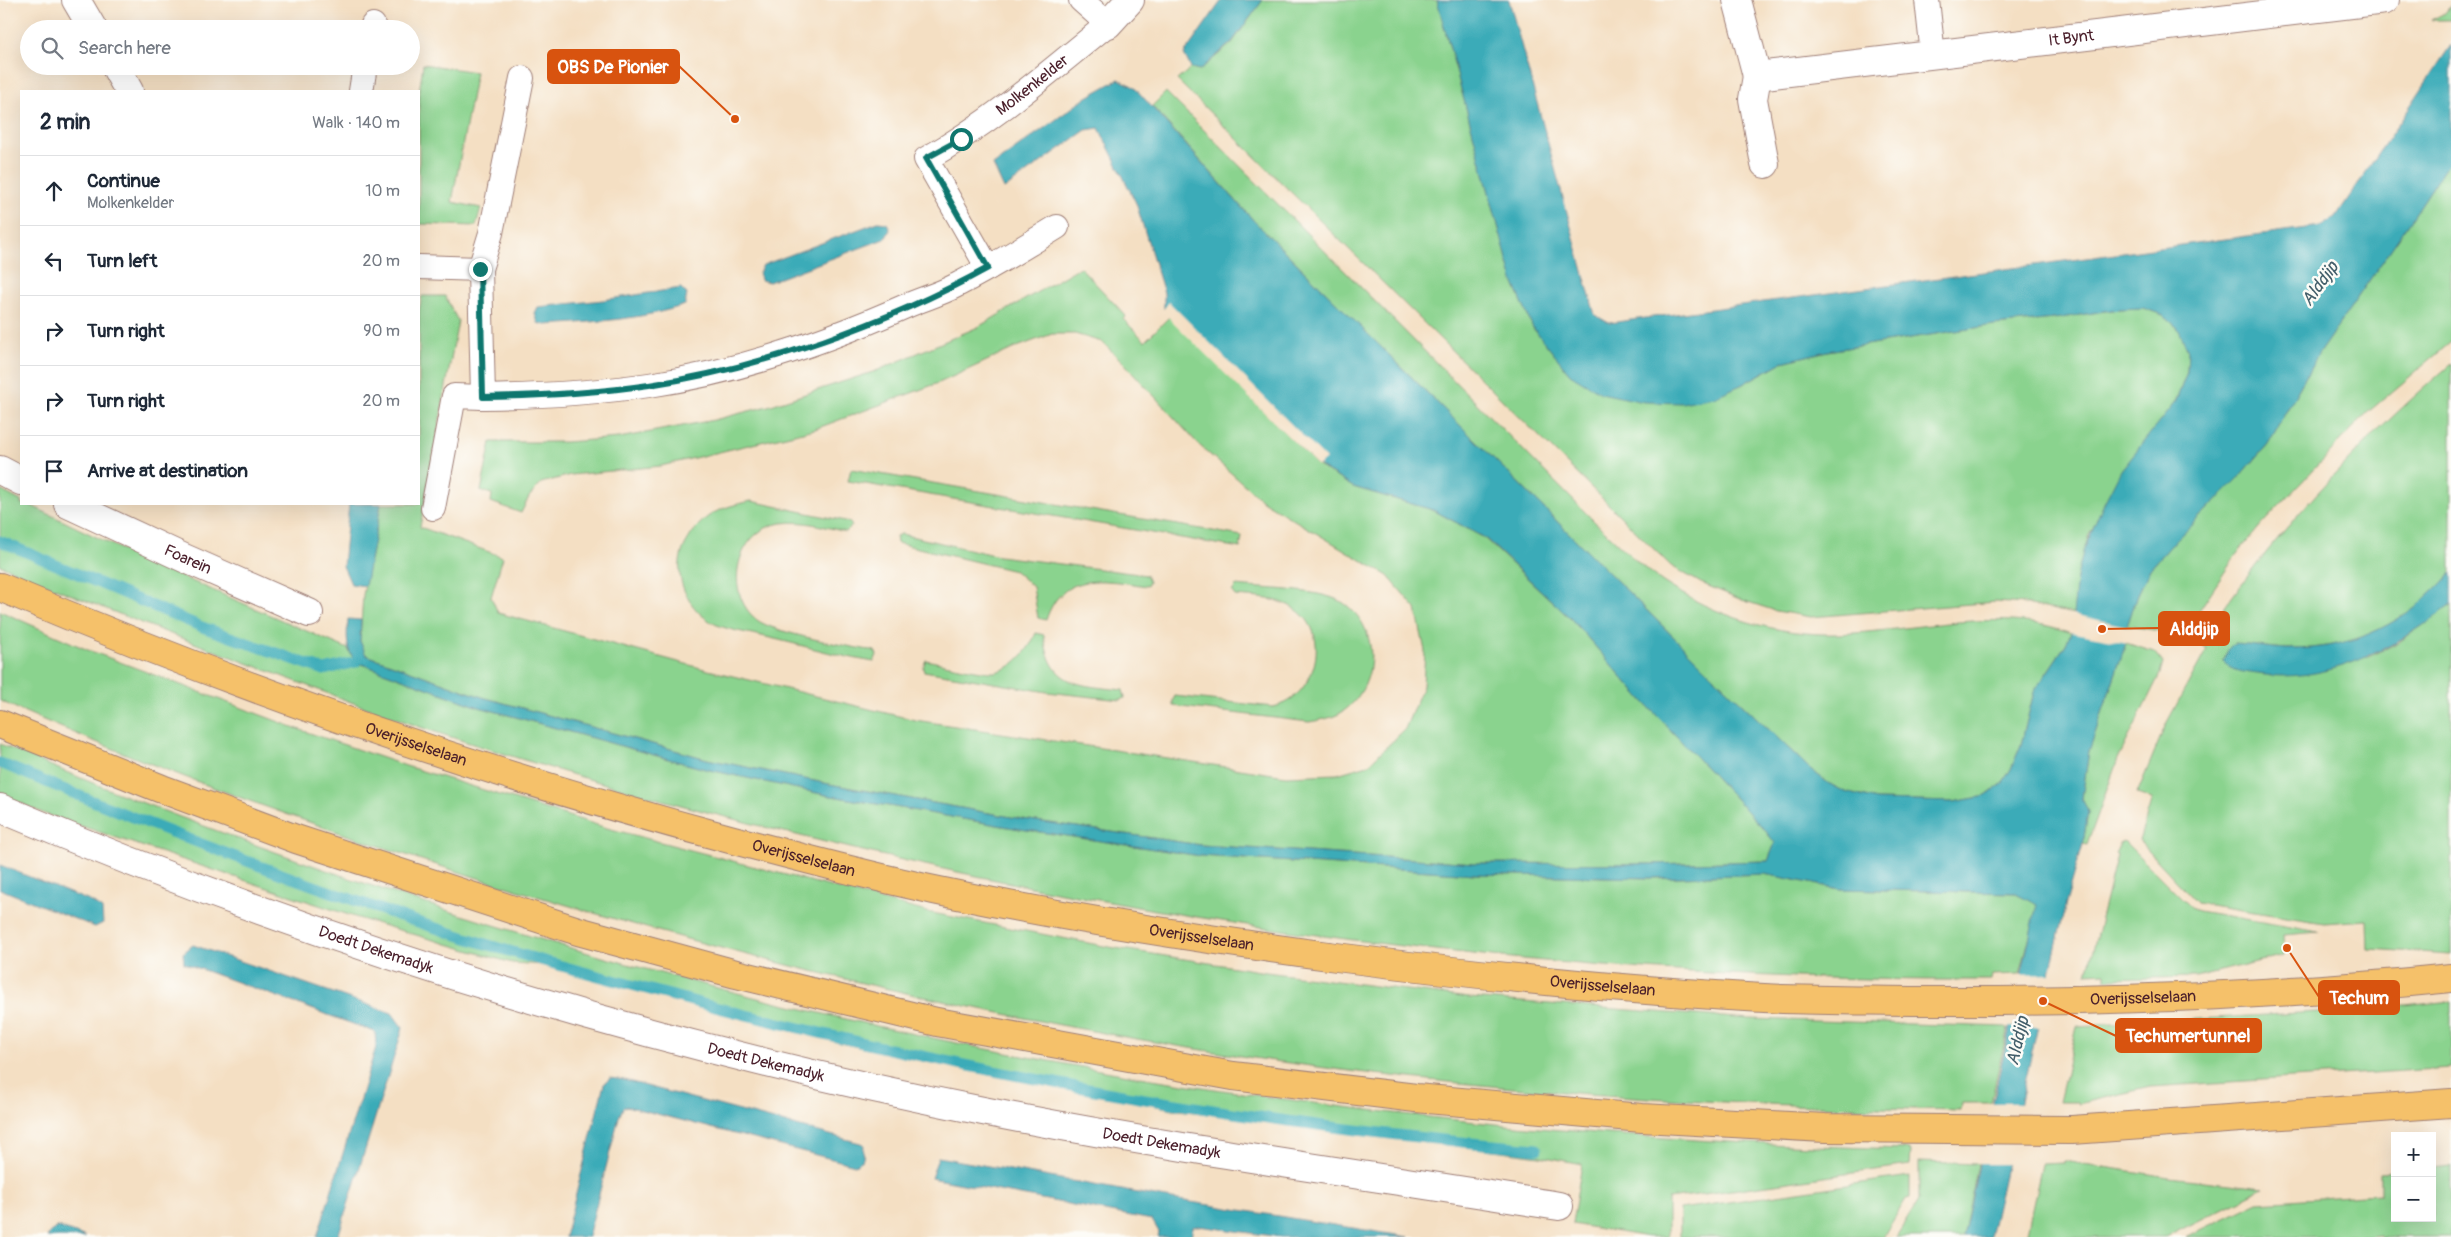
<!DOCTYPE html>
<html lang="en">
<head>
<meta charset="utf-8">
<style>
  :root { --surface:#fff; --page:#f6f6f7; --text:#1f2937; --muted:#747a83; --line:#e0e1e3 }
  body { margin:0; font-family:Pangolin,sans-serif; background:var(--page); color:var(--text) }
  .controls { position:absolute; right:15px; bottom:15px; display:grid; overflow:hidden; border-radius:0px; box-shadow:0 5px 20px #0002 }
  .controls button { width:45px; height:45px; display:grid; place-items:center; padding:0; border:0; border-bottom:1px solid var(--line); background:var(--surface); color:var(--text); font:25px sans-serif }
  .stop { position:absolute; width:15px; height:15px; margin:-11px; border:4px solid #0f766e; border-radius:50%; background:#fff }
  .stop.end { background:#0f766e; border-color:#fff; box-shadow:0 1px 5px #0008 }
  .list { margin:0; padding:0; list-style:none }
  h2 { display:flex; justify-content:space-between; align-items:center; height:65px; margin:0; padding:0 20px; font-size:21px }
  h2 small { font-size:16px; font-weight:400; color:var(--muted) }
  .list li { display:grid; grid-template-columns:32px 1fr auto; gap:15px; align-items:center; box-sizing:border-box; height:70px; padding:0 20px; border-top:1px solid var(--line) }
  .list b { display:block; font-size:19px; white-space:nowrap }
  .list p { margin:0; font-size:16px; white-space:nowrap; color:var(--muted) }
  .list em { font-size:16px; font-style:normal; color:var(--muted) }
  .icon { flex:none; width:28px; height:28px; fill:none; stroke:currentColor; stroke-width:2; stroke-linecap:round; stroke-linejoin:round }
  .map { position:relative; flex:none; width:2451px; height:1237px; overflow:hidden }
  .search { position:absolute; background:var(--surface); box-shadow:0 5px 20px #0002; left:20px; top:20px; width:400px; height:55px; display:flex; align-items:center; gap:12px; box-sizing:border-box; padding:0 18px; border-radius:28px; color:var(--muted); font-size:19px }
  .panel { position:absolute; background:var(--surface); box-shadow:0 5px 20px #0002; left:20px; top:90px; width:400px; height:415px; border-radius:0px }
  .map>svg:first-child { display:block }
  .green { fill:#8ad38e; stroke:#6a795c }
  .water { fill:#3babb8; stroke:#426572 }
  .pier { fill:#f4dfc3 }
  .lines { fill:none; stroke-linecap:round; stroke-linejoin:round }
  .stream { stroke:#3babb8; stroke-width:11 }
  .service-casing { stroke:#9f7f77; stroke-width:26 }
  .minor-casing { stroke:#9f7f77; stroke-width:30 }
  .primary-casing { stroke:#9f7f77; stroke-width:30 }
  .service { stroke:#fff; stroke-width:24 }
  .minor { stroke:#fff; stroke-width:28 }
  .primary { stroke:#f5c16b; stroke-width:28 }
  .route { stroke:#0f766e; stroke-width:6 }
  .labels { text-anchor:middle; dominant-baseline:central; stroke-width:5; stroke-linejoin:round; paint-order:stroke }
  .street-label { font-size:16px; fill:#4a1f2b; stroke:#fdfcf7 }
  .water-label { font-size:18px; font-style:italic; fill:#435e6a; stroke:#fdfcf7 }
  .leader { fill:none; stroke:#d8530f; stroke-width:2 }
  .callout-dot { fill:#d8530f; stroke:#fdfcf7; stroke-width:2 }
  .callout { fill:#d8530f; stroke:#d8530f; stroke-width:2 }
  .callout-label { font-size:18px; text-anchor:middle; font-weight:bold; fill:#fff }
</style>
</head>
<body>
<div class="map">
<svg width="2451" height="1237" viewBox="0 0 2451 1237">
  <rect width="100%" height="100%" fill="#fdfcf7"/>
  <filter id="ink" filterUnits="userSpaceOnUse"><feTurbulence type="fractalNoise" baseFrequency=".02" numOctaves="2"/><feDisplacementMap in="SourceGraphic" scale="10" xChannelSelector="R" yChannelSelector="G"/><feConvolveMatrix kernelMatrix="1 2 1 2 8 2 1 2 1" color-interpolation-filters="sRGB"/></filter>
  <filter id="wash" filterUnits="userSpaceOnUse"><feTurbulence type="fractalNoise" baseFrequency=".0096" numOctaves="4" result="noise"/><feDisplacementMap in="SourceGraphic" scale="20" xChannelSelector="R" yChannelSelector="G"/><feGaussianBlur stdDeviation="1.12" result="paint"/><feColorMatrix in="noise" values="0 0 0 0 0 0 0 0 0 0 0 0 0 0 0 0 0 1.4 0 .05"/><feComposite in="paint" operator="in"/></filter>
  <g filter="url(#wash)">
    <rect width="100%" height="100%" fill="#f4dfc3"/>
    <!-- green -->
    <g class="green">
      <polygon points="1263,0 1437,0 1513,281 1533,328 1570,374 1741,385 1782,362 1827,351 1994,325 2054,319 2118,309 2143,308 2163,315 2178,328 2188,351 2187,372 2176,401 2159,423 2089,534 2077,577 2074,614 2026,604 1995,602 1811,617 1776,611 1742,600 1701,583 1671,566 1177,80 1191,68 1200,70 1232,43"/>
      <polygon points="2451,5 2451,20 2431,20 2445,13"/>
      <polygon points="423,64 476,72 452,202 481,208 476,226 419,224 419,93"/>
      <path d="M1166,92l429,430c22,20 43,43 68,60 52,34 113,54 175,52 28,-1 56,-5 83,-8 48,-6 104,-11 150,7l-5,11 -32,48 -13,53 -10,24 -9,15 -16,12 -33,6 -76,-2 -32,-8 -17,-9 -19,-15 -98,-94 -457,-453 -102,-115z"/>
      <polygon points="2451,159 2451,342 2367,413 2262,524 2236,555 2188,627 2173,633 2127,626 2138,594 2150,569 2177,539 2237,480 2268,444 2319,353 2407,226"/>
      <polygon points="1080,267 1126,316 1123,319 1145,341 1169,317 1318,466 1353,487 1433,510 1484,538 1572,620 1646,704 1764,829 1775,843 1768,861 1650,864 1475,863 1201,845 1022,819 829,784 707,759 482,697 366,655 360,641 363,595 381,504 419,504 419,311 422,296 445,296 458,321 420,527 503,557 491,597 498,613 708,670 915,720 1286,776 1337,774 1368,765 1405,729 1423,686 1425,651 1416,609 1388,576 1264,502 1199,445 1124,363 1102,342 1075,334 1052,334 1017,347 941,382 815,429 661,466 571,475 541,483 529,497 521,513 491,502 492,494 481,491 491,442 565,442 619,438 714,420 768,406 876,371 978,327"/>
      <path d="M2451,364v209c-43,50 -97,77 -164,76 -17,-1 -35,-4 -53,-5l-6,5 -5,12 146,-4 30,-15 52,-37v349l-83,-5 -1,-29 -43,3 -127,-20 -58,-62 13,-42 -15,-5 29,-70 41,-75 -7,-6c70,-106 155,-196 251,-279z"/>
      <polygon points="851,469 1242,536 1240,548 848,481"/>
      <path d="M0,490l21,11v3h7l120,58 200,87 8,13 123,45 226,62 121,26 194,34 181,27 274,18 176,4 113,-4 76,15 176,4 22,11 -18,70 -28,1 -1,5c-532,3 -1063,-87 -1568,-252 -52,-18 -104,-38 -155,-57 -90,-34 -180,-68 -268,-106z"/>
      <path d="M751,501l99,21 2,4 -6,6c-21,-5 -42,-12 -64,-9 -46,6 -60,69 -25,97 17,13 94,27 118,31l2,4 -3,7c-37,-6 -72,-17 -108,-25 -16,-4 -34,-6 -49,-12 -29,-13 -47,-50 -32,-80 17,-31 33,-37 66,-44z"/>
      <path d="M901,534l98,22 147,19 3,7 -2,4c-42,-6 -85,-16 -101,34l-8,-2 -5,-31 -18,-16 -118,-28 -1,-7z"/>
      <path d="M1236,586c27,3 84,3 106,16 38,24 38,81 3,108 -10,8 -24,10 -36,12l-136,-16v-6l2,-4 98,11c42,-9 61,-73 22,-98 -17,-12 -40,-11 -60,-13l-3,-4z"/>
      <path d="M0,611l88,39 210,79 108,37 201,62 320,84 182,35 157,25 203,26 281,21 258,8 -17,76h-29l-1,7c-243,-5 -487,-18 -727,-55 -291,-45 -577,-116 -855,-209 -128,-43 -256,-90 -379,-145z"/>
      <path d="M1036,633l8,2c6,52 35,50 79,55l2,8 -4,2 -74,-8 -123,-21 -1,-4 3,-7c14,3 58,13 69,12 20,-4 34,-22 41,-39z"/>
      <polygon points="2126,643 2154,652 2163,663 2160,674 2118,759 2087,845 2083,844 2088,812 2082,799 2089,751"/>
      <path d="M0,744c114,50 231,93 349,134 502,172 1027,258 1556,271l6,2 -1,14 -242,34v38h-20l-76,-13 10,-60 -42,-8 -362,-46 -334,-66 -299,-79 -33,-2 -154,-45 -313,-104 -45,-20z"/>
      <polygon points="2124,841 2191,908 2199,911 2319,932 2283,935 2284,955 2196,977 2106,979 2106,973 2087,974 2117,855 2115,854 2120,843"/>
      <polygon points="2451,1001 2451,1068 2150,1087 2078,1104 2077,1102 2059,1102 2077,1026 2386,1008"/>
      <polygon points="2064,1161 2169,1177 2264,1188 2166,1237 2026,1237 2042,1164 2064,1163"/>
      <polygon points="1919,1162 1978,1164 1963,1237 1896,1237 1919,1200"/>
      <polygon points="2451,1166 2451,1237 2382,1237 2381,1235 2363,1237 2186,1237 2258,1202 2380,1194 2380,1172 2395,1171 2395,1218 2432,1218 2432,1168"/>
      <polygon points="1910,1176 1910,1198 1906,1199 1883,1237 1680,1237 1680,1209"/>
    </g>
    <!-- water -->
    <g class="water">
      <polygon points="1222,0 1263,0 1232,42 1200,70 1191,68 1184,54"/>
      <path d="M1437,0h72l86,315 14,8 712,-97 14,-8 116,-173v114l-44,67 -88,127 -51,91 -31,36 -60,59 -27,30 -12,25 -11,32 -1,17 -37,108 -7,47 6,14 -5,32 -17,59 -76,334h-27l74,-333 -21,-11 -176,-4 -76,-15 -113,4 -176,-4 -274,-18 -181,-27 -194,-34 -121,-26 -226,-62 -123,-45c-11,-13 -9,-27 -8,-43l13,1 -1,21 6,14 116,42 225,62 122,25 193,35 179,26 274,18 175,1 118,-3 7,-18 -11,-14 -118,-125 -74,-84 -87,-82 -52,-28 -80,-23 -31,-19 -158,-159v-16l-28,-90 -37,-75 -13,2 -82,59 -11,-24 94,-68 32,-18 15,8 120,134 457,453 98,94 19,15 17,9 32,8 76,2 33,-6 16,-12 9,-15 10,-24 13,-53 32,-48 5,-11 6,-56 6,-25 19,-45 19,-37 55,-69 11,-29 1,-21 -10,-23 -15,-13 -20,-7 -25,1 -64,10 -60,6 -167,26 -45,11 -41,23 -27,12 -32,6 -38,-1 -43,-9 -31,-19 -37,-46 -20,-47z"/>
      <polygon points="878,222 887,223 890,230 884,239 769,282 761,280 759,273 763,265"/>
      <path d="M681,288l6,6 -2,11c-45,15 -92,17 -140,20l-7,-2 -3,-10 3,-6 65,-7z"/>
      <polygon points="349,504 381,504 365,586 351,584 343,566"/>
      <path d="M2451,573v32c-54,42 -123,80 -193,69 -14,-2 -26,-2 -35,-13l5,-12 6,-5c18,1 36,4 53,5 67,1 121,-27 164,-76z"/>
      <polygon points="0,865 92,902 102,909 103,923 95,927 0,889"/>
      <polygon points="193,945 392,1013 403,1028 338,1237 317,1237 376,1047 375,1032 184,963 183,953"/>
      <polygon points="610,1078 624,1080 864,1144 863,1159 855,1165 626,1106 623,1108 619,1117 588,1237 565,1237 604,1084"/>
      <polygon points="938,1157 1172,1199 1409,1237 1281,1237 1198,1226 1193,1227 1191,1237 1158,1237 1159,1232 1152,1220 931,1178"/>
      <polygon points="58,1227 86,1237 47,1237 50,1232"/>
    </g>
    <!-- pier -->
    <g class="pier">
      <polygon points="1169,302 1326,459 1318,466 1162,311"/>
      <polygon points="2072,614 2130,627 2128,643 2069,632"/>
      <polygon points="2052,974 2040,1027 2006,1027 2017,975"/>
      <polygon points="1989,1103 2023,1103 2009,1164 1975,1164"/>
    </g>
    <g class="lines">
      <!-- stream -->
      <g class="stream">
        <polyline points="0,541 202,627 324,670 356,662"/>
        <path d="M0,763c158,66 316,127 479,179 74,23 149,42 224,62 273,71 553,121 834,145"/>
      </g>
    </g>
  </g>
  <g filter="url(#ink)">
    <g class="lines">
      <!-- service casing -->
      <g class="service-casing">
        <g id="service">
          <polyline points="1927,0 1933,55"/>
          <polyline points="373,29 373,25"/>
          <path d="M522,78l-31,155 -11,36 3,128c56,-1 111,-4 166,-12 89,-13 176,-43 257,-79 16,-7 34,-12 49,-20 35,-18 68,-38 102,-59"/>
          <polyline points="361,91 365,66"/>
          <polyline points="419,267 480,269"/>
          <path id="s1" d="M988,268l-62,-109c67,-38 123,-87 182,-135l-27,-24"/>
          <polyline points="433,508 454,396 483,397"/>
        </g>
      </g>
      <!-- minor casing -->
      <g class="minor-casing">
        <g id="minor">
          <polyline points="76,0 93,29"/>
          <path id="s2" d="M1737,0l20,76 628,-76"/>
          <polyline points="1108,24 1130,0"/>
          <polyline points="115,66 129,91"/>
          <polyline points="1757,76 1753,99 1765,164"/>
          <polyline points="0,470 21,481"/>
          <path id="s3" d="M68,504l116,54 125,55"/>
          <path id="s4" d="M0,808c315,134 647,236 983,303 191,38 384,64 576,95"/>
        </g>
      </g>
      <!-- primary casing -->
      <g class="primary-casing">
        <g id="primary">
          <path id="s5" d="M0,587c236,100 479,185 726,251 69,18 138,37 208,52 136,29 273,50 410,68 134,17 268,31 402,39 58,4 118,3 176,4 177,1 354,-5 529,-23"/>
          <polyline points="0,724 162,789 296,839 578,931 736,974 937,1022 1233,1076 1416,1098 1642,1118 1825,1128 2072,1130 2451,1103"/>
        </g>
      </g>
      <!-- service -->
      <use href="#service" class="service"/>
      <!-- minor -->
      <use href="#minor" class="minor"/>
      <!-- primary -->
      <use href="#primary" class="primary"/>
    </g>
  </g>
  <g class="lines" filter="url(#ink)">
    <!-- route -->
    <path class="route" d="M480,269l3,128c56,-1 111,-4 166,-12 111,-16 241,-63 339,-117l-62,-110 35,-19"/>
  </g>
  <g class="labels">
    <!-- street labels -->
    <g class="street-label">
      <text stroke="none"><textPath href="#s2" startOffset="395">It Bynt</textPath></text>
      <text stroke="none"><textPath href="#s1" startOffset="255">Molkenkelder</textPath></text>
      <text stroke="none"><textPath href="#s3" startOffset="132">Foarein</textPath></text>
      <text stroke="none"><textPath href="#s5" startOffset="445">Overijsselselaan</textPath></text>
      <text stroke="none"><textPath href="#s5" startOffset="849">Overijsselselaan</textPath></text>
      <text stroke="none"><textPath href="#s5" startOffset="1255">Overijsselselaan</textPath></text>
      <text stroke="none"><textPath href="#s4" startOffset="402">Doedt Dekemadyk</textPath></text>
      <text stroke="none"><textPath href="#s5" startOffset="1659">Overijsselselaan</textPath></text>
      <text stroke="none"><textPath href="#s5" startOffset="2200">Overijsselselaan</textPath></text>
      <text stroke="none"><textPath href="#s4" startOffset="808">Doedt Dekemadyk</textPath></text>
      <text stroke="none"><textPath href="#s4" startOffset="1212">Doedt Dekemadyk</textPath></text>
    </g>
    <!-- water labels -->
    <g class="water-label">
      <text transform="translate(2320 284) rotate(-54)">Alddjip</text>
      <text transform="translate(2018 1041) rotate(-77)">Alddjip</text>
    </g>
  </g>
  <!-- callouts -->
  <path class="leader" d="M735 119L679 66M2102 629L2159 628M2287 948L2319 997M2043 1001L2116 1036"/>
  <g class="callout-dot">
    <circle cx="735" cy="119" r="5"/>
    <circle cx="2102" cy="629" r="5"/>
    <circle cx="2287" cy="948" r="5"/>
    <circle cx="2043" cy="1001" r="5"/>
  </g>
  <g class="callout">
    <rect x="548" y="50" width="131" height="33" rx="5"/>
    <rect x="2159" y="612" width="70" height="33" rx="5"/>
    <rect x="2319" y="981" width="80" height="33" rx="5"/>
    <rect x="2116" y="1019" width="145" height="33" rx="5"/>
  </g>
  <g class="callout-label">
    <text x="613" y="73">OBS De Pionier</text>
    <text x="2194" y="635">Alddjip</text>
    <text x="2359" y="1004">Techum</text>
    <text x="2188" y="1042">Techumertunnel</text>
  </g>
</svg>
<div class="controls">
<button>+</button>
<button>−</button>
</div>
<div class="stop" style="left:961px;top:139px"></div>
<div class="stop end" style="left:480px;top:269px"></div>
<div class="search"><svg class="icon" aria-label="search" viewBox="0 0 24 24"><circle cx="10" cy="10" r="6"/><path d="M15 15l6 6"/></svg>Search here</div>
<section class="panel">
<h2>2 min<small>Walk · 140 m</small></h2>
<ul class="list">
<li><svg class="icon" aria-label="ahead" viewBox="0 0 24 24"><path d="M12 20V5M6 11l6-6 6 6"/></svg><div><b>Continue</b><p>Molkenkelder</p></div><em>10 m</em></li>
<li><svg class="icon" aria-label="left" viewBox="0 0 24 24"><path d="M17 20v-9H6M10 6l-5 5 5 5"/></svg><div><b>Turn left</b></div><em>20 m</em></li>
<li><svg class="icon" aria-label="right" viewBox="0 0 24 24"><path d="M7 20v-9h11M14 6l5 5-5 5"/></svg><div><b>Turn right</b></div><em>90 m</em></li>
<li><svg class="icon" aria-label="right" viewBox="0 0 24 24"><path d="M7 20v-9h11M14 6l5 5-5 5"/></svg><div><b>Turn right</b></div><em>20 m</em></li>
<li><svg class="icon" aria-label="arrive" viewBox="0 0 24 24"><path d="M6 21V4h12l-3 4 3 4H6"/></svg><div><b>Arrive at destination</b></div></li>
</ul>
</section>
</div>
</body>
</html>
